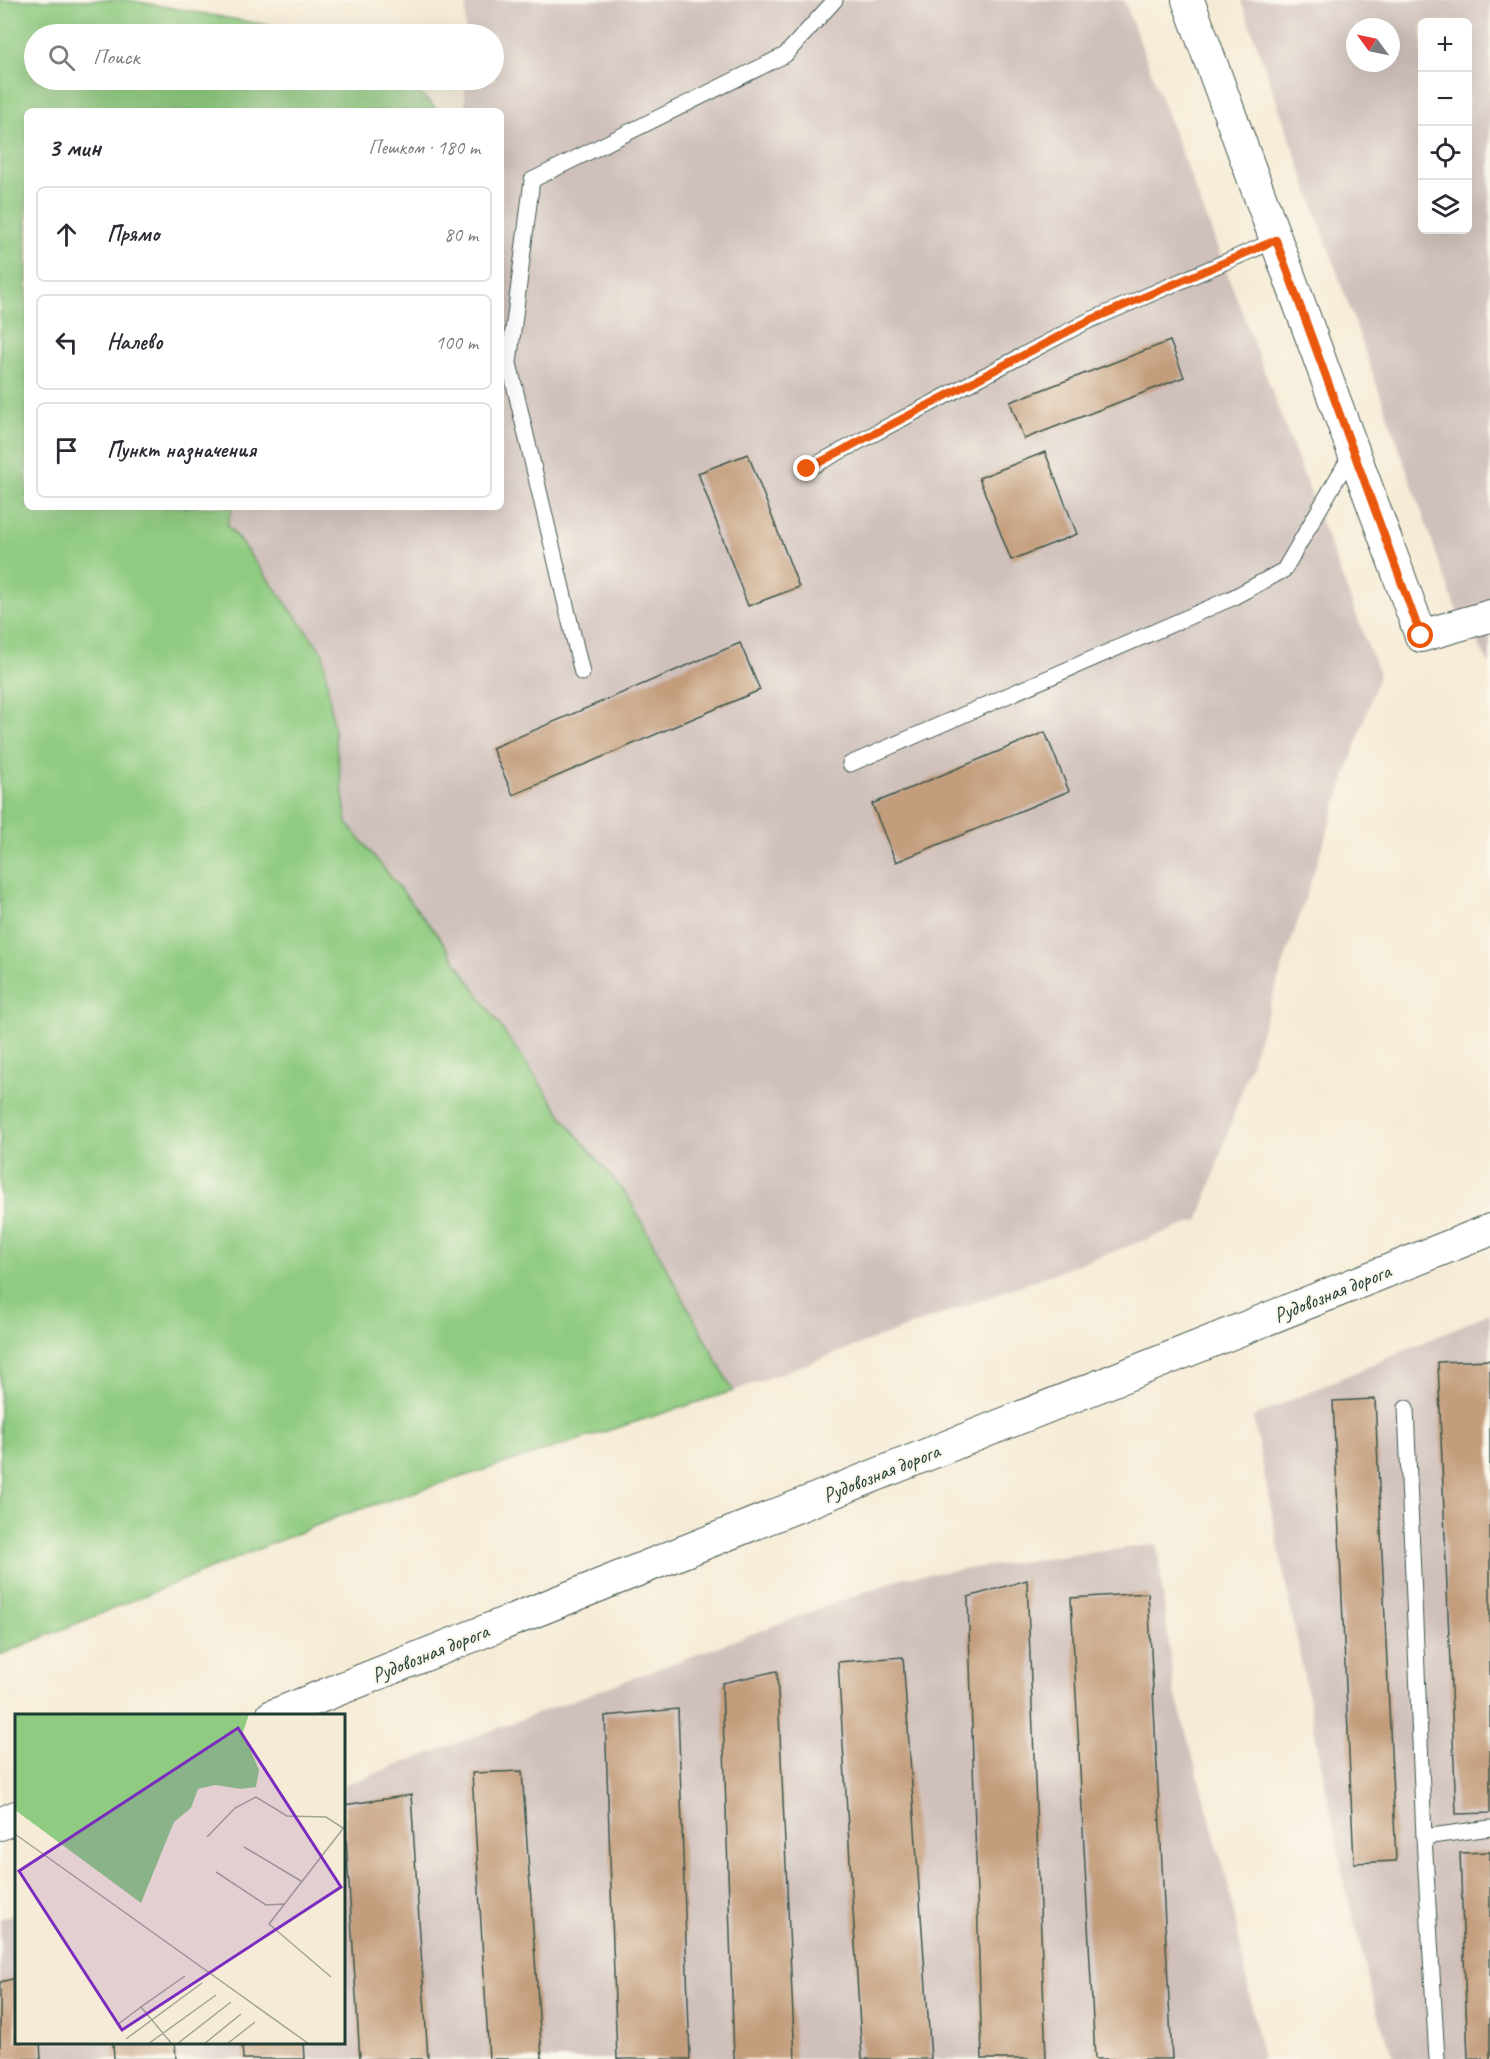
<!DOCTYPE html>
<html lang="ru">
<head>
<meta charset="utf-8">
<style>
  :root { --surface:#fff; --page:#f2f2f3; --text:#2b2b33; --muted:#7c7c81; --line:#e1e1e2 }
  body { margin:0; font-family:Caveat,sans-serif; background:var(--page); color:var(--text) }
  .controls { position:absolute; right:18px; top:18px; display:grid; overflow:hidden; border-radius:9px; box-shadow:0 6px 24px #0002 }
  .controls button { width:54px; height:54px; display:grid; place-items:center; padding:0; border:0; border-bottom:2px solid var(--line); background:var(--surface); color:var(--text); font:30px sans-serif }
  .compass { position:absolute; left:1346px; top:18px; width:54px; height:54px; border-radius:50%; background:var(--surface); box-shadow:0 6px 24px #0002; rotate:303deg }
  .stop { position:absolute; width:18px; height:18px; margin:-14px; border:4px solid #ea580c; border-radius:50%; background:#fff }
  .stop.end { background:#ea580c; border-color:#fff; box-shadow:0 2px 6px #0008 }
  .list { margin:0; padding:0; list-style:none }
  h2 { display:flex; justify-content:space-between; align-items:center; height:78px; margin:0; padding:0 24px; font-size:26px }
  h2 small { font-size:20px; font-weight:400; color:var(--muted) }
  .list li { display:grid; grid-template-columns:39px 1fr auto; gap:18px; align-items:center; box-sizing:border-box; height:96px; margin:0 12px 12px; padding:0 12px; border:2px solid var(--line); border-radius:9px }
  .list b { display:block; font-size:22px; white-space:nowrap }
  .list em { font-size:20px; font-style:normal; color:var(--muted) }
  .icon { flex:none; width:33px; height:33px; fill:none; stroke:currentColor; stroke-width:2; stroke-linecap:round; stroke-linejoin:round }
  .map { position:relative; flex:none; width:1490px; height:2059px; overflow:hidden }
  .search { position:absolute; background:var(--surface); box-shadow:0 6px 24px #0002; left:24px; top:24px; width:480px; height:66px; display:flex; align-items:center; gap:15px; box-sizing:border-box; padding:0 21px; border-radius:33px; color:var(--muted); font-size:22px }
  .panel { position:absolute; background:var(--surface); box-shadow:0 6px 24px #0002; left:24px; top:108px; width:480px; height:402px; border-radius:9px }
  .map>svg:first-child { display:block }
  .industrial { fill:#cfc0bb; fill-rule:evenodd }
  .green { fill:#8fcb80; stroke:#57845a; stroke-width:1.5 }
  .building { fill:#c39d7b }
  .lines { fill:none; stroke-linecap:round; stroke-linejoin:round }
  .service-casing { stroke:#3f574c; stroke-width:17 }
  .minor-casing { stroke:#3f574c; stroke-width:34 }
  .service { stroke:#fff; stroke-width:15 }
  .minor { stroke:#fff; stroke-width:32 }
  .route { stroke:#ea580c; stroke-width:8 }
  .labels { text-anchor:middle; dominant-baseline:central; stroke-width:4.5; stroke-linejoin:round; paint-order:stroke }
  .street-label { font-size:21px; fill:#1f3d34; stroke:#fbf7ec }
  .inset-road { fill:none; stroke:#a0a595; stroke-width:1.5 }
  .view { fill:#7b2cbf; fill-opacity:0.15; stroke:#7b2cbf; stroke-width:3 }
  .inset-edge { fill:none; stroke:#1f3d34; stroke-width:3 }
</style>
</head>
<body>
<div class="map">
<svg width="1490" height="2059" viewBox="0 0 1490 2059">
  <rect width="100%" height="100%" fill="#fbf7ec"/>
  <filter id="ink" filterUnits="userSpaceOnUse"><feTurbulence type="fractalNoise" baseFrequency=".0167" numOctaves="2"/><feDisplacementMap in="SourceGraphic" scale="12" xChannelSelector="R" yChannelSelector="G"/><feConvolveMatrix kernelMatrix="1 2 1 2 8 2 1 2 1" color-interpolation-filters="sRGB"/></filter>
  <filter id="wash" filterUnits="userSpaceOnUse"><feTurbulence type="fractalNoise" baseFrequency=".008" numOctaves="4" result="noise"/><feDisplacementMap in="SourceGraphic" scale="24" xChannelSelector="R" yChannelSelector="G"/><feGaussianBlur stdDeviation="1.35" result="paint"/><feColorMatrix in="noise" values="0 0 0 0 0 0 0 0 0 0 0 0 0 0 0 0 0 1.4 0 .05"/><feComposite in="paint" operator="in"/></filter>
  <g filter="url(#wash)">
    <rect width="100%" height="100%" fill="#f6ebd6"/>
    <!-- industrial -->
    <g class="industrial">
      <polygon points="466,0 1124,0 1379,675 1199,1220 733,1391 628,1197 567,1123 437,934 347,823 323,653 226,523 233,507 501,507 501,111 465,111 465,80 494,80 494,34 465,34"/>
      <path d="M1241,0h249v665l-36,-61zM1422,22h46v208h-46zM1355,27h36v36h-36z"/>
      <polygon points="1490,1313 1490,2059 1395,2059 1379,2019 1347,1895 1253,1417"/>
      <polygon points="1157,1544 1174,1689 1229,1888 1262,2059 0,2059 0,1919 16,1913 16,2042 344,2042 344,1785 905,1577"/>
    </g>
    <!-- green -->
    <polygon class="green" points="0,0 129,0 316,34 34,34 34,80 405,80 439,111 27,111 27,507 233,507 227,524 323,653 347,823 437,934 567,1123 628,1197 733,1391 342,1515 0,1655"/>
    <g id="blocks">
      <!-- building -->
      <g class="building">
        <polygon points="1170,341 1184,377 1024,439 1010,402"/>
        <polygon points="1045,452 1077,534 1011,560 979,478"/>
        <polygon points="748,454 799,587 748,606 698,473"/>
        <polygon points="740,643 760,690 513,795 492,748"/>
        <polygon points="1045,732 1069,791 896,862 872,804"/>
        <polygon points="1490,1360 1490,1813 1456,1814 1438,1362"/>
        <polygon points="1375,1399 1396,1861 1354,1863 1333,1401"/>
        <polygon points="1027,1580 1046,2059 982,2059 968,1597"/>
        <polygon points="1148,1593 1172,2059 1095,2059 1071,1598"/>
        <polygon points="903,1657 931,2059 862,2059 838,1662"/>
        <polygon points="777,1671 795,2059 734,2059 722,1683"/>
        <polygon points="678,1709 690,2059 617,2059 605,1716"/>
        <polygon points="522,1771 542,2059 489,2059 472,1773"/>
        <polygon points="411,1795 428,2059 360,2059 344,1805"/>
        <polygon points="1490,1852 1490,2059 1468,2059 1460,1853"/>
        <polygon points="16,1978 16,2042 40,2042 41,2059 0,2059 0,1982"/>
        <polygon points="113,2042 175,2042 176,2059 114,2059"/>
        <polygon points="242,2042 304,2042 305,2059 243,2059"/>
      </g>
    </g>
  </g>
  <g filter="url(#ink)">
    <use href="#blocks" fill-opacity="0" stroke="#3f574c" stroke-width="1.5"/>
    <g class="lines">
      <!-- service casing -->
      <g class="service-casing">
        <g id="service">
          <polyline points="807,469 1086,322 1276,240"/>
          <polyline points="582,673 509,363 532,180 785,55 835,0"/>
          <polyline points="850,764 1232,598 1284,570 1353,451"/>
          <polyline points="1406,1408 1424,1837 1490,1828"/>
          <polyline points="1424,1837 1437,2059"/>
        </g>
      </g>
      <!-- minor casing -->
      <g class="minor-casing">
        <g id="minor">
          <polyline points="1188,0 1421,636 1490,616"/>
          <polyline points="272,1716 1490,1230"/>
          <polyline points="0,1824 16,1817"/>
        </g>
      </g>
      <!-- service -->
      <use href="#service" class="service"/>
      <!-- minor -->
      <use href="#minor" class="minor"/>
    </g>
  </g>
  <g class="lines" filter="url(#ink)">
    <!-- route -->
    <polyline class="route" points="807,469 1086,322 1276,240 1421,636"/>
  </g>
  <g class="labels">
    <!-- street labels -->
    <g class="street-label">
      <text transform="translate(1332 1293) rotate(-22)">Рудовозная дорога</text>
      <text transform="translate(881 1473) rotate(-22)">Рудовозная дорога</text>
      <text transform="translate(430 1653) rotate(-22)">Рудовозная дорога</text>
    </g>
  </g>
  <!-- overview -->
  <g transform="translate(15 1714)">
    <rect width="330" height="330" fill="#f6ebd6"/>
    <path d="M0,0h234l-6,18 16,38 -3,17 -15,2 -26,-4 -17,4 -7,19 -17,14 -33,81 -126,-93z" fill="#8fcb80"/>
    <path class="inset-road" d="M0,120l294,210M192,123l28,-29 21,-11 31,19 39,1 17,11M229,133l57,34M201,158l50,33 18,-1M316,263l-62,-53 76,-98M102,311l24,-18M111,325l76,-56M133,330l68,-49M157,330l-31,-37 44,-31M162,330l54,-42M189,330l37,-30M212,330l28,-22"/>
    <path class="view" d="M223,14l103,159 -219,143 -103,-159z"/>
    <rect width="330" height="330" class="inset-edge"/>
  </g>
</svg>
<div class="controls">
<button>+</button>
<button>−</button>
<button><svg class="icon" aria-label="locate" viewBox="0 0 24 24"><circle cx="12" cy="12" r="6"/><path d="M12 2v4M12 18v4M2 12h4M18 12h4"/></svg></button>
<button><svg class="icon" aria-label="layers" viewBox="0 0 24 24"><path d="M12 4l9 5-9 5-9-5zM3 14l9 5 9-5"/></svg></button>
</div>
<svg class="compass" viewBox="-18 -18 36 36"><path d="M0-13l5 13h-10z" fill="#e53935"/><path d="M0 13l5-13h-10z" fill="#7c7c81"/></svg>
<div class="stop" style="left:1421px;top:636px"></div>
<div class="stop end" style="left:807px;top:469px"></div>
<div class="search"><svg class="icon" aria-label="search" viewBox="0 0 24 24"><circle cx="10" cy="10" r="6"/><path d="M15 15l6 6"/></svg>Поиск</div>
<section class="panel">
<h2>3 мин<small>Пешком · 180 m</small></h2>
<ul class="list">
<li><svg class="icon" aria-label="ahead" viewBox="0 0 24 24"><path d="M12 20V5M6 11l6-6 6 6"/></svg><div><b>Прямо</b></div><em>80 m</em></li>
<li><svg class="icon" aria-label="left" viewBox="0 0 24 24"><path d="M17 20v-9H6M10 6l-5 5 5 5"/></svg><div><b>Налево</b></div><em>100 m</em></li>
<li><svg class="icon" aria-label="arrive" viewBox="0 0 24 24"><path d="M6 21V4h12l-3 4 3 4H6"/></svg><div><b>Пункт назначения</b></div></li>
</ul>
</section>
</div>
</body>
</html>
